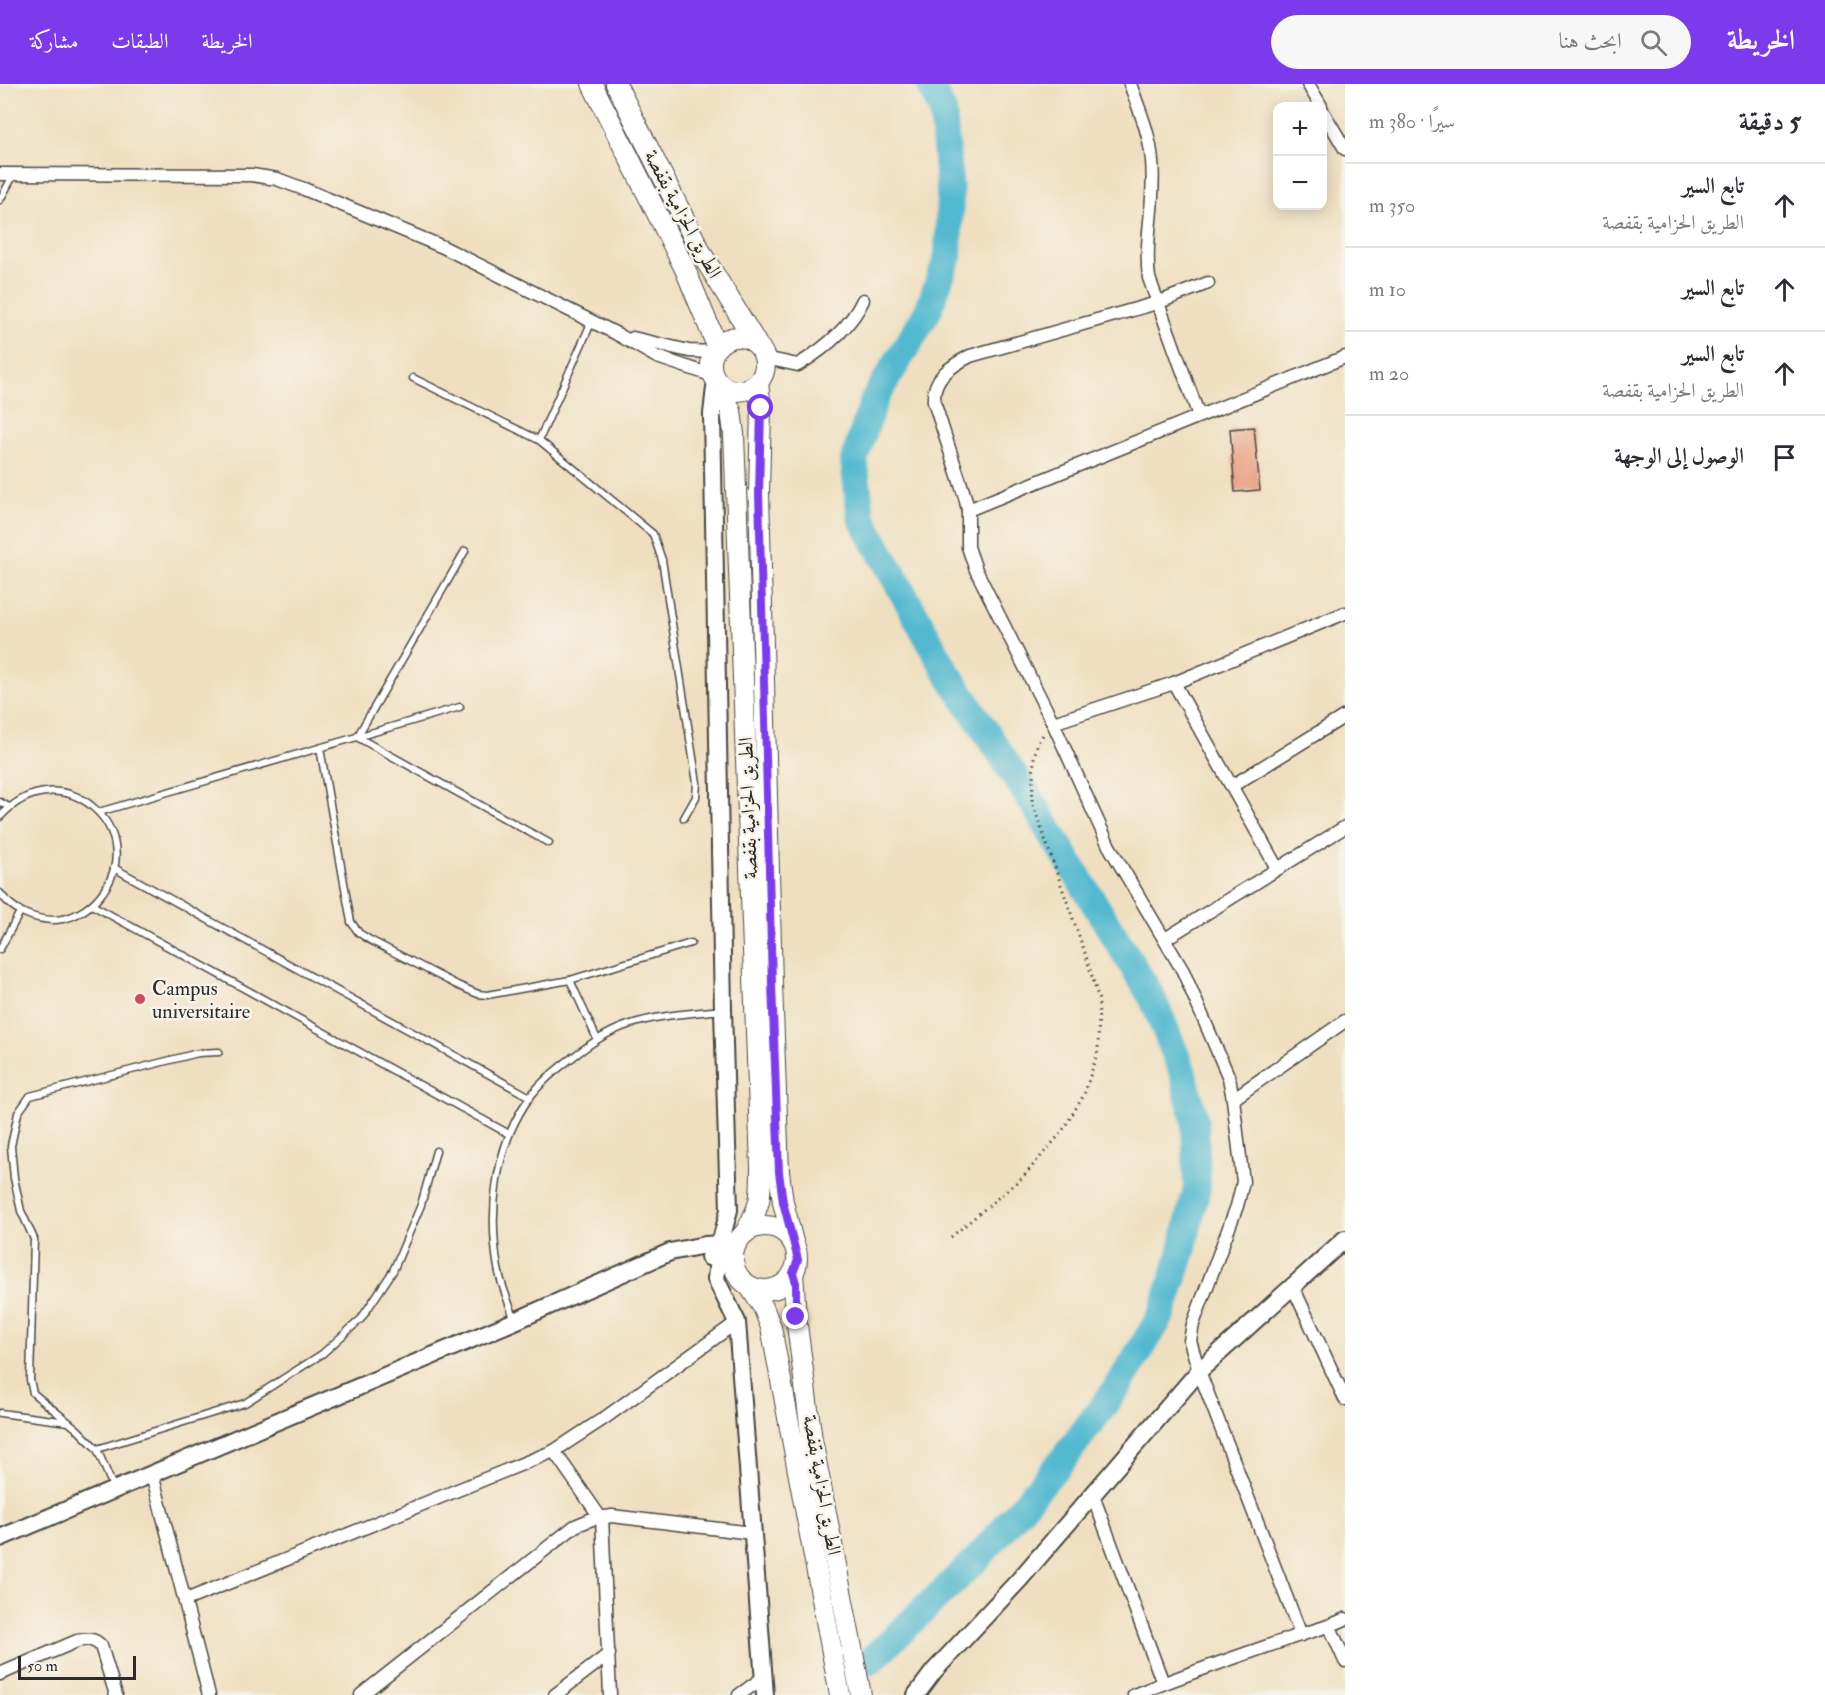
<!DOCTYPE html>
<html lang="ar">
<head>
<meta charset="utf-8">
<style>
  :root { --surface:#fff; --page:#f7f7f7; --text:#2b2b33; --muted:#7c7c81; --line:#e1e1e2; --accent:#7c3aed }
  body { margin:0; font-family:"IM FELL Double Pica",Amiri,serif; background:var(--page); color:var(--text); direction:rtl }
  .controls { position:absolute; right:18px; top:18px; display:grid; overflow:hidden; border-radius:12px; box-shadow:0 3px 15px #0003 }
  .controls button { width:54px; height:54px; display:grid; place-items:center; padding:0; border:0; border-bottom:2px solid var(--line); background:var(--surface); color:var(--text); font:30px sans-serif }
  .scale { position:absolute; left:18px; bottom:15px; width:118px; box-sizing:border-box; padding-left:6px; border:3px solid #2b2b2b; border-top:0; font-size:16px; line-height:21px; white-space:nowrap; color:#2b2b2b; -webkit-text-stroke:4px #f7f3e8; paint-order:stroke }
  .stop { position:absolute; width:18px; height:18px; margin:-14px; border:4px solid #7c3aed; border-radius:50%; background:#fff }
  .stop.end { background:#7c3aed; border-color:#fff; box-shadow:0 2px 6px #0008 }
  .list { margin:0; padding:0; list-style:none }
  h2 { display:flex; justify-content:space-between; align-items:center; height:78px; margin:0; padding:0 24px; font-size:26px }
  h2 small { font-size:20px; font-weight:400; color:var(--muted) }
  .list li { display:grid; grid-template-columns:39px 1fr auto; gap:18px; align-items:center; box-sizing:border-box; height:84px; padding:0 24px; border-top:2px solid var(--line) }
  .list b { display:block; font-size:22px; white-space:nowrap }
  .list p { margin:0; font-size:20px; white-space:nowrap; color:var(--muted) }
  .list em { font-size:20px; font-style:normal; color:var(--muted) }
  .icon { flex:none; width:33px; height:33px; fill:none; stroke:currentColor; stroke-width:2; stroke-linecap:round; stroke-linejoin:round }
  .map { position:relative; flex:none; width:1345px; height:1611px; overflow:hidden; direction:ltr }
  header { display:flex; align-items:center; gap:36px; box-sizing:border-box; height:84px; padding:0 30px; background:var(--accent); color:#fff }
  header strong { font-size:28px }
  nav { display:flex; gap:33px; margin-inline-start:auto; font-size:21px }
  .search { width:420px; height:54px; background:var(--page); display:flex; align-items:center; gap:15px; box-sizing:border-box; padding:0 21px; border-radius:33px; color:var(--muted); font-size:22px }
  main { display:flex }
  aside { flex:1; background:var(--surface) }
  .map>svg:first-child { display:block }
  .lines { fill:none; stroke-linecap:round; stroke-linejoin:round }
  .river { stroke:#52b9d0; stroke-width:28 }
  .building { fill:#e8a183 }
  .lane-casing { stroke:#484641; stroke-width:9 }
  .street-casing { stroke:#484641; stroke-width:15 }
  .secondary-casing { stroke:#484641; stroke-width:20 }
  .primary-casing { stroke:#484641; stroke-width:22 }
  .path { stroke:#484641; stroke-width:3; stroke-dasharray:1.5 4.5; stroke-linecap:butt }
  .lane { stroke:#fff; stroke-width:6 }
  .street { stroke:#fff; stroke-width:12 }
  .secondary { stroke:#fff; stroke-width:16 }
  .primary { stroke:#fff; stroke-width:20 }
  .route { stroke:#7c3aed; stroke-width:8 }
  .poi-dot { fill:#d1495b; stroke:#f7f3e8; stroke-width:2 }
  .labels { text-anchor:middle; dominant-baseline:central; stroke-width:5; stroke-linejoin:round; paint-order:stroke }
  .street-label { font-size:20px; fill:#2b2b2b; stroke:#f7f3e8 }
  .poi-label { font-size:20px; fill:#2b2b2b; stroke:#f7f3e8; text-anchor:start }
</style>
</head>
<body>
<header>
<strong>الخريطة</strong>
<div class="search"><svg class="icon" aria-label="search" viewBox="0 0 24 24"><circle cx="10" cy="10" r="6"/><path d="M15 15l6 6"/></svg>ابحث هنا</div>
<nav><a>الخريطة</a><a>الطبقات</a><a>مشاركة</a></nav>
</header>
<main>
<aside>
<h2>5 دقيقة<small>سيرًا · 380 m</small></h2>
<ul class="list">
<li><svg class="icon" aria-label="ahead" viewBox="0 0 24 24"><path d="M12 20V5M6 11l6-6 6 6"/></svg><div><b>تابع السير</b><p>الطريق الحزامية بقفصة</p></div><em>350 m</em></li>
<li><svg class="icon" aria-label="ahead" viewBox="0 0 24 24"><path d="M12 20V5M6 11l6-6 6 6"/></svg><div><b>تابع السير</b></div><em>10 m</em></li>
<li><svg class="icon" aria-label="ahead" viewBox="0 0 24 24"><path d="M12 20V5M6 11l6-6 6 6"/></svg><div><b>تابع السير</b><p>الطريق الحزامية بقفصة</p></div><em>20 m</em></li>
<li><svg class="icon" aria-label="arrive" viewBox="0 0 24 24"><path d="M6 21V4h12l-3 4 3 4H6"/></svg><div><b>الوصول إلى الوجهة</b></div></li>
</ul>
</aside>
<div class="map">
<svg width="1345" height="1611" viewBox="0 0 1345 1611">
  <rect width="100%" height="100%" fill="#f7f3e8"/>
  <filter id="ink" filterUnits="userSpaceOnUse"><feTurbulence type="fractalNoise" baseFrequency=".0167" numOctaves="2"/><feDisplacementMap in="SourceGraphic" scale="12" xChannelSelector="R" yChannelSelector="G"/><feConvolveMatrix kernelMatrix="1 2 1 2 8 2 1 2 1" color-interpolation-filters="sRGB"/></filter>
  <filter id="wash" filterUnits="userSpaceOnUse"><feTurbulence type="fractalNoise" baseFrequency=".008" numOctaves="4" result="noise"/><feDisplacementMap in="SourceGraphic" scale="24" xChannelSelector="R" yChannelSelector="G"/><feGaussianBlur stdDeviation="1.35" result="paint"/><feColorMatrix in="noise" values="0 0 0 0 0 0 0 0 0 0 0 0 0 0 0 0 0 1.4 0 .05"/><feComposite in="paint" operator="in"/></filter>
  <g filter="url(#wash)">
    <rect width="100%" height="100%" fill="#efdfc0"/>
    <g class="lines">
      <!-- river -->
      <polyline class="river" points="870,1577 978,1474 1064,1374 1119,1301 1162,1230 1182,1167 1197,1103 1195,1037 1183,989 1152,913 1032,718 946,587 861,433 854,376 874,316 928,227 948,172 950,110 943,28 930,0"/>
    </g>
    <g id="blocks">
      <!-- building -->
      <polygon class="building" points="1254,343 1260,406 1235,408 1230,345"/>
    </g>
  </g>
  <g filter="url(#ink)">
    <use href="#blocks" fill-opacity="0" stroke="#484641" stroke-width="1.5"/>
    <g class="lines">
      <!-- lane casing -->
      <g class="lane-casing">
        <g id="lane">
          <polyline points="0,116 14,90"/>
          <polyline points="413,294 539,356 653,450 662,476 697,699 696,713 684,734"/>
          <polyline points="539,356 592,237"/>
          <polyline points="465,467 357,653 549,759"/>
          <polyline points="320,664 351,838 359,849 370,856 457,901 478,910 487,911 570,896 691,859"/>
          <polyline points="0,718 9,723"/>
          <polyline points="99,728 460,623"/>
          <path d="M0,733c61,-68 154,15 99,80 -11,13 -27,22 -44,23 -21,0 -42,-9 -55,-27"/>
          <polyline points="114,784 530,1013"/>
          <polyline points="92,821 509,1050"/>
          <polyline points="0,865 20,828"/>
          <polyline points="570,896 597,955"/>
          <path d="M515,1236c-6,-17 -14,-35 -17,-52 -10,-57 -3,-123 32,-171 11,-15 28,-29 43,-40 17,-13 34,-25 55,-32 31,-10 62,-12 94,-15"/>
          <polyline points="0,1329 68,1338"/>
          <polyline points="97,1365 245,1319 322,1270 361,1235 393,1187 421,1121 436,1067"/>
          <polyline points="114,1405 97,1365 77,1345 33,1309 30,1296 34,1155 21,1127 14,1094 11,1062 18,1029 30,1012 198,969 219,968"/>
        </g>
      </g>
      <!-- street casing -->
      <g class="street-casing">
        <g id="street">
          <path d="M1130,0c9,25 20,50 22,77 4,39 -8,78 -3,117l50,138"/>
          <polyline points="1308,0 1321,22"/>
          <polyline points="1322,26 1345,65"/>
          <polyline points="0,90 252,91 277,95 304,105 443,163 617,250 657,273 714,292"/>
          <path d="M1208,199l-51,20 -187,53c-19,10 -38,22 -36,46l31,95 3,13v37l8,23 77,153 56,123 74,125 46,107 4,21 10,83 -6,24 -44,118 -3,17 9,30 102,264"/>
          <polyline points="633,254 689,267 714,268"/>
          <path d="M765,274l33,7c26,-16 52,-37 65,-65"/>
          <polyline points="968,426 1345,273"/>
          <polyline points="1174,599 1277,784"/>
          <polyline points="1053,639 1174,599 1345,529"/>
          <polyline points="1232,702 1345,632"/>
          <polyline points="1165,855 1345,743"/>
          <polyline points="1233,1015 1345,937"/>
          <polyline points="1293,1203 1345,1315"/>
          <polyline points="554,1367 600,1433"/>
          <polyline points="152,1390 209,1611"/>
          <polyline points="1092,1409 1163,1599"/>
          <polyline points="602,1433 610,1611"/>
          <polyline points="186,1516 554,1367 606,1333 737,1238"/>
          <polyline points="1330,1543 1345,1577"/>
          <path d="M0,1590l77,-33c10,-2 17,-3 24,5l15,49"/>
          <polyline points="361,1611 575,1442 592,1435 612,1432 752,1449"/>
          <polyline points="555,1611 609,1570"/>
          <polyline points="739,1611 764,1593"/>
          <path d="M1134,1611c51,-21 102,-38 154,-56 19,-7 39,-11 57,-20"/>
        </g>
      </g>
      <!-- secondary casing -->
      <g class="secondary-casing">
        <g id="secondary">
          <polyline points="716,295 712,330 723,926 729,1126 720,1160 716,1195 737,1238 765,1611"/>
          <polyline points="709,1173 734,1182"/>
          <polyline points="0,1454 515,1237 670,1168 705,1161 737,1159"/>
          <polyline points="916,1611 934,1587 1020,1495 1199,1287 1345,1155"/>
        </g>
      </g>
      <!-- primary casing -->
      <g class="primary-casing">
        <g id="primary">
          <polyline points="592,0 685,185 717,262"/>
          <polyline points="616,0 703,172 755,257"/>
          <circle cx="738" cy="280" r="27"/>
          <path d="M718,298l13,29 3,23 27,733c0,32 0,37 -16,66"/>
          <polyline points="758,299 761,324 759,409 772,900 779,1088 783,1118 793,1158"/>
          <circle cx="765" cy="1174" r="32"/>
          <polyline points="793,1189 796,1233 812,1356 861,1611"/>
          <polyline points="750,1203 763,1223 771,1243 840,1611"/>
        </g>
      </g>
      <!-- path -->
      <polyline class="path" points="951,1153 1023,1093 1061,1049 1084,1011 1098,967 1099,916 1085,869 1032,718 1034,674 1038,658 1043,651"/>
      <!-- lane -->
      <use href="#lane" class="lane"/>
      <!-- street -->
      <use href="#street" class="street"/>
      <!-- secondary -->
      <use href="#secondary" class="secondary"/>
      <!-- primary -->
      <use href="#primary" class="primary"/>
    </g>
  </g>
  <g class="lines" filter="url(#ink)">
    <!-- route -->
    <polyline class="route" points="761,324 759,409 772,900 779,1088 783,1118 798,1176 793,1189 796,1199 796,1233"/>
  </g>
  <!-- markers -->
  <circle class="poi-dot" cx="140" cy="915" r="6"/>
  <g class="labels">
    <!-- street labels -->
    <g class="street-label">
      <text transform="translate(683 130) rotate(62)">الطريق الحزامية بقفصة</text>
      <text transform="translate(748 724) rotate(-92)">الطريق الحزامية بقفصة</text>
      <text transform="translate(822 1401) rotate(80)">الطريق الحزامية بقفصة</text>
    </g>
    <!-- poi labels -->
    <g class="poi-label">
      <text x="152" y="904">Campus<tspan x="152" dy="23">universitaire</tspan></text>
    </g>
  </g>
</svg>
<div class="controls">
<button>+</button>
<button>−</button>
</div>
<div class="scale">50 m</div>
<div class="stop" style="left:761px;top:324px"></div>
<div class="stop end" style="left:796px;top:1233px"></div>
</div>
</main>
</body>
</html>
